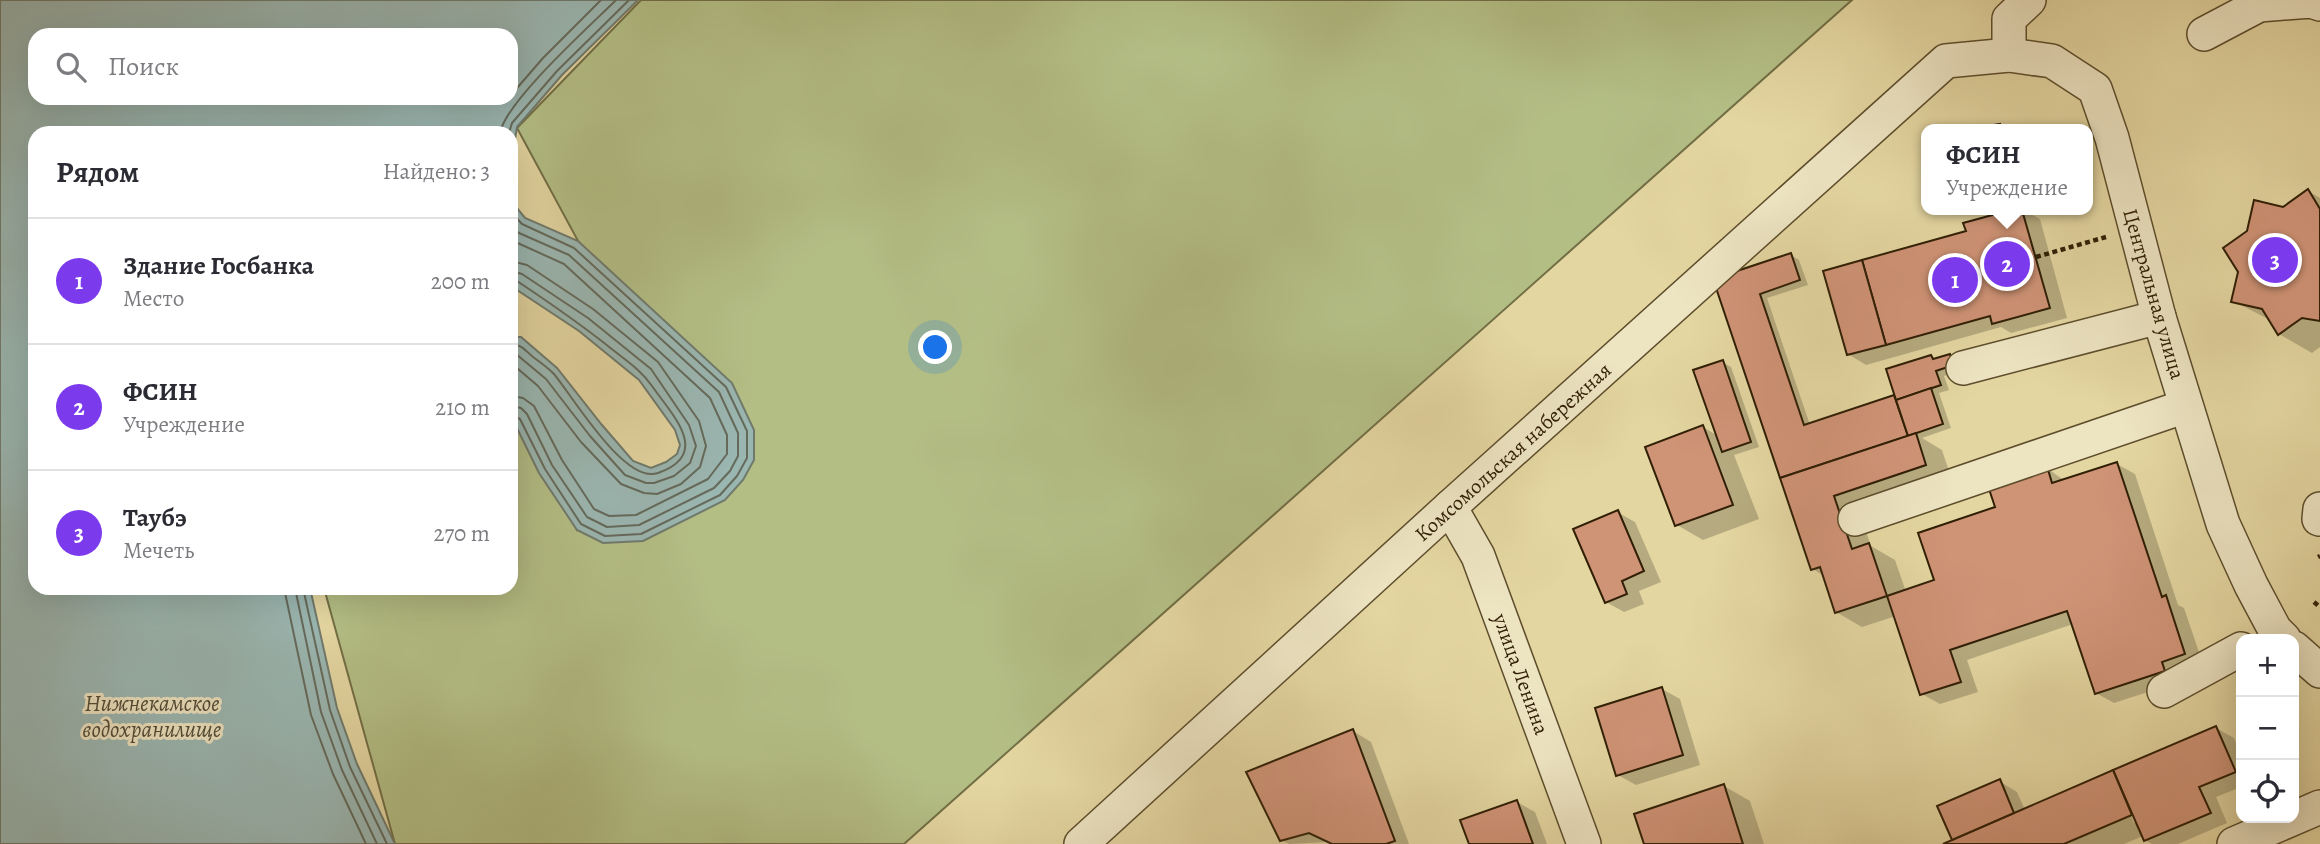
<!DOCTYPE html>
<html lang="ru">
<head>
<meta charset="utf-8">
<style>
  :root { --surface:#fff; --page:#f2f2f3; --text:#2b2b33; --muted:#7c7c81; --line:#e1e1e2; --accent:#7c3aed }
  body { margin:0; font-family:Alegreya,serif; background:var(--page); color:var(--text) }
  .controls { position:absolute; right:21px; bottom:21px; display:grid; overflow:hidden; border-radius:14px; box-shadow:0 7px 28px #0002 }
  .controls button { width:63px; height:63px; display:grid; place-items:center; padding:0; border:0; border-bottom:2px solid var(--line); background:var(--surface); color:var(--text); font:35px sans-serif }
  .you { position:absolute; left:936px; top:348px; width:24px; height:24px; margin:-18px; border:5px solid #fff; border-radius:50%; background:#1a73e8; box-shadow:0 0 0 10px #1a73e833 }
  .badge { display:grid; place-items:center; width:46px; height:46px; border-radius:50%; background:var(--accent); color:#fff; font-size:23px; font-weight:700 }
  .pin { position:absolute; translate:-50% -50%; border:4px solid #fff; box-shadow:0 2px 7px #0006 }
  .popup { position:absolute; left:1921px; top:124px; width:172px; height:91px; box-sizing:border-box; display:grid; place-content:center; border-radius:14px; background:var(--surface); filter:drop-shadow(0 2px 5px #0005); font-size:23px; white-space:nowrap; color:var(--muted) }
  .popup b { font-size:26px; color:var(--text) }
  .popup::after { content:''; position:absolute; left:50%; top:100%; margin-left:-14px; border:14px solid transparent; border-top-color:var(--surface) }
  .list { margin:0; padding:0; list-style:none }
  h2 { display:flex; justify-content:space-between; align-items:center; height:91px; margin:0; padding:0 28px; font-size:30px }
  h2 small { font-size:23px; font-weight:400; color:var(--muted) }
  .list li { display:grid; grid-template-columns:46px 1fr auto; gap:21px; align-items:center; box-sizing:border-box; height:126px; padding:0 28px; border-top:2px solid var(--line) }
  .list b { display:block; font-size:26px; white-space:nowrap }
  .list p { margin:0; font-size:23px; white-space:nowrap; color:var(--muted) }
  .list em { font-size:23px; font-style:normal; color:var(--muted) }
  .icon { flex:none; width:38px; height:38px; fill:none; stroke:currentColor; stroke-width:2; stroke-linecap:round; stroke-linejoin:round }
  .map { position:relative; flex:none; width:2320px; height:844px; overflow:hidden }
  .search { position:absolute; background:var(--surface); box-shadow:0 7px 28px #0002; left:28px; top:28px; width:490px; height:77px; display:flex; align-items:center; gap:18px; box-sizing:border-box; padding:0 24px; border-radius:21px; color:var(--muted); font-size:26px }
  .panel { position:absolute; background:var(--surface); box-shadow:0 7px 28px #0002; left:28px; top:126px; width:490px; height:469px; border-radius:21px }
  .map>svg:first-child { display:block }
  .green { fill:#b3be85; stroke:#726e45; stroke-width:2 }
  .water { fill:#9ab6b1; stroke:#707a6c; stroke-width:2; fill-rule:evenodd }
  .shadow { fill:#0003; fill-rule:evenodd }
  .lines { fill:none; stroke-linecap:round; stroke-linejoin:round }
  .shore { stroke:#656a5b; stroke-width:2 }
  .building { fill:#cf9376; stroke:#301f05; stroke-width:2 }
  .minor-casing { stroke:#5d4d2c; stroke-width:36 }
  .path { stroke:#301f05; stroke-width:4.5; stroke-dasharray:5 3.5; stroke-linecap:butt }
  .minor { stroke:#ede4c2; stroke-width:33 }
  .labels { text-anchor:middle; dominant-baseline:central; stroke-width:6; stroke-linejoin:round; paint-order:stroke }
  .street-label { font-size:21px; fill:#301f05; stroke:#ede4c2 }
  .water-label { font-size:23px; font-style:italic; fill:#504c39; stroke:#ede4c2 }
</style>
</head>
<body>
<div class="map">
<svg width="2320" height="844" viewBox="0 0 2320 844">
  <rect width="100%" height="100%" fill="#e4d6a1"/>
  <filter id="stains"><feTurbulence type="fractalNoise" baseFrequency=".00286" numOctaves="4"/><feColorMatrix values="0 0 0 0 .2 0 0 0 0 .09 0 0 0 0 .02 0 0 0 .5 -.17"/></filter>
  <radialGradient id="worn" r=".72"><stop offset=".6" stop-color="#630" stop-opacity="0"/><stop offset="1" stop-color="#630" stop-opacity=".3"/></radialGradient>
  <!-- green -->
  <polygon class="green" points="641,0 1852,0 904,844 395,844 324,588 511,588 511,406 577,530 753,430 578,241 517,128"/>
  <!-- water -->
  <g class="water">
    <path d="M0,0h638l-76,75 -45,52 -6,37v-31h-476v455h275l27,120 20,56 38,80h-395zM35,35h476v63h-476z"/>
    <polygon points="511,198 512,202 525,218 578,241 732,383 754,430 754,460 743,480 725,500 643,541 603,543 577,530 539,473 511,416 511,337 521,337 557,368 602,425 633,461 651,468 666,462 677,454 680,445 675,430 639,380 579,331 511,286"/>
  </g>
  <!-- shadow -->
  <g class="shadow">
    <polygon points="2308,191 2320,198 2320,347 2312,353 2279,334 2272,321 2233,301 2284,209"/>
    <polygon points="2017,210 2023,210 2040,219 2067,318 2011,333 2001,327 1866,365 1848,354 1968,232 1966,224"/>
    <polygon points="1791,255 1799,260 1808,285 1767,298 1810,425 1897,396 1931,357 1936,360 1950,356 1958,361 1961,370 1944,376 1949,390 1939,393 1951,428 1922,438 1942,450 1952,480 1859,511 1871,546 1895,560 1906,592 1936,581 1998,508 2047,468 2065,481 2117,464 2135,474 2178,605 2184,608 2203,664 2182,681 2114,703 2096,693 2073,624 1967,660 1978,692 1940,704 1922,694 1896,616 1862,627 1836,612 1824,576 1813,569 1715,280"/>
    <polygon points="1722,362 1731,367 1759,447 1734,455 1759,519 1703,540 1677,525 1703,427 1718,436"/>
    <polygon points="1617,512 1635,522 1661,582 1639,591 1644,604 1624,612 1606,602"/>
    <polygon points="1662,689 1680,699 1700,765 1636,785 1618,775"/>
    <path d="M2216,728l18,10 7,17v32l-25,10 11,26 -49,21h-26l-7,-4 -2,-4 -19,8h-177l7,-3 -14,-34 59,-26 18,11 8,18zM2121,792h3l13,30 -3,1z"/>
    <polygon points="1353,731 1371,742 1409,844 1333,844 1328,842 1289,844 1281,840"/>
    <polygon points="1724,786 1750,801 1764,844 1646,844"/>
    <polygon points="1517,802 1535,812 1547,844 1471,844"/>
  </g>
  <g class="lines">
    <!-- shore -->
    <g class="shore">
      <polyline points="511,95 543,58 601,0"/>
      <path d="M500,133c6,-32 90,-107 116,-133"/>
      <polyline points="509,133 512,123 557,71 629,0"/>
      <polyline points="511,212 522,224 574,248 726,387 747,431 747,458 737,476 720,495 641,534 605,536 581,524 545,469 520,419 511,415"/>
      <polyline points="511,226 519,233 569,255 719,392 738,433 738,456 730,471 714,488 639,525 607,527 587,517 552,465 527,414 521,408 511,406"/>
      <polyline points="511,240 564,264 710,398 727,435 727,454 708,479 636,515 609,516 594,509 562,460 534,406 523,398 511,396"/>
      <polyline points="511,261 527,265 593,309 658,362 699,421 706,446 700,467 681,484 657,494 644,493 621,484 581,442 538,386 511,363"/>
      <polyline points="511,271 522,274 588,318 651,369 689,425 696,446 690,463 674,476 654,483 646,483 625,475 590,436 546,379 516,354 511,353"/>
      <path d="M511,280l6,1c33,22 65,44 96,69 14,11 29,21 39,36 21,30 60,68 6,87 -33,12 -85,-76 -104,-99 -6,-6 -14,-12 -21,-17 -7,-6 -12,-13 -22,-13"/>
      <polyline points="284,588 311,715 333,774 366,844"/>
      <polyline points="295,588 321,712 342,770 377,844"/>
      <polyline points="303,588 330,710 350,767 387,844"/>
    </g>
  </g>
  <!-- building -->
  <g class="building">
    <polygon points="2000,124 2001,129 1981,129 1981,127"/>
    <polygon points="2308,189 2320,209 2320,321 2302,318 2278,335 2262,309 2231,302 2238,272 2223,248 2247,231 2254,200 2283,207"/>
    <polygon points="2011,210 2022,210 2050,308 1992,324 1990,316 1886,345 1862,260 1966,231 1963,223"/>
    <polygon points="1791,253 1800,280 1760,294 1804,425 1894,395 1908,436 1780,478 1713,279"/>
    <polygon points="1862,260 1886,345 1847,355 1823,271"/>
    <polygon points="1950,354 1954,365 1936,371 1941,385 1896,400 1886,369 1931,355 1933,359"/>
    <polygon points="1723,360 1751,442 1722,452 1693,370"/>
    <polygon points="1931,388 1943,424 1908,436 1896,400"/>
    <polygon points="1703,425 1733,505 1675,526 1645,447"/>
    <polygon points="1916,433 1926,465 1834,496 1852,549 1869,543 1887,596 1835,613 1820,567 1811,570 1780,478"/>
    <polygon points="2117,462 2162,597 2166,595 2185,654 2162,662 2165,671 2095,694 2067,611 1950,650 1961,682 1920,695 1887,596 1934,580 1918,533 1995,507 1988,486 2047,466 2052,483"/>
    <polygon points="1618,510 1644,571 1622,581 1627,594 1605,603 1573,529"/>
    <polygon points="1662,687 1683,755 1616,776 1595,708"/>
    <polygon points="2216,726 2236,772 2199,787 2211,813 2144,841 2113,770"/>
    <polygon points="1353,729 1395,841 1386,844 1332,844 1309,833 1280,841 1246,772"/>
    <polygon points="2113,770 2132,815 2064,844 1943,844"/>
    <polygon points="2000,779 2014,813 1952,840 1937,806"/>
    <polygon points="1724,784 1743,844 1644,844 1634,814"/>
    <polygon points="1517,800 1533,844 1469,844 1460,820"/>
  </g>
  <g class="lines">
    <!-- minor casing -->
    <g class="minor-casing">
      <g id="minor">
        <polyline points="2204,34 2259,5 2311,1 2320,4"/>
        <polyline points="2009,55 2009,19 2029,0"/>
        <polyline points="1963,368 2159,317"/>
        <polyline points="1450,507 1478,556 1584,844"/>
        <polyline points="1855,519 2186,406"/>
        <polyline points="2319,519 2320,509"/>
        <polyline points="2294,648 2320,671"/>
        <polyline points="2164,691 2241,649"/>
        <polyline points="1081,844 1450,507 1946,61 2009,55 2052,61 2095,89 2112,138 2159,317 2223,524 2251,585 2275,630 2284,639"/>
        <polyline points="2234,844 2320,807"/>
      </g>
    </g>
    <!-- path -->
    <g class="path">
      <polyline points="2036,257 2106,237"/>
      <polyline points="2318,557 2320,556"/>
      <polyline points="2314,602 2320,607"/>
    </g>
    <!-- minor -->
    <use href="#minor" class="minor"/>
  </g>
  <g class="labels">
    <!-- street labels -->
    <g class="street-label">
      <text transform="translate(2154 294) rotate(74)">Центральная улица</text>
      <text transform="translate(1513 452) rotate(-42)">Комсомольская набережная</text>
      <text transform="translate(1521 674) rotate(70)">улица Ленина</text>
    </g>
    <!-- water labels -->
    <g class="water-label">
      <text x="152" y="703">Нижнекамское<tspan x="152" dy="26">водохранилище</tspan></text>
    </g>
  </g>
  <rect width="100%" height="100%" filter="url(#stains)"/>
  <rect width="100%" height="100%" fill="url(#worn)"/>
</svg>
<div class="controls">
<button>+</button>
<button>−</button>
<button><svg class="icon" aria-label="locate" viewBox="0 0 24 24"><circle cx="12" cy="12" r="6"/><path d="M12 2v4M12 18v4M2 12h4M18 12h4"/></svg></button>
</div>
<div class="you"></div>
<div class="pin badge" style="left:1955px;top:280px">1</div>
<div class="pin badge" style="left:2007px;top:264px">2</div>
<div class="popup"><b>ФСИН</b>Учреждение</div>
<div class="pin badge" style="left:2275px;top:260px">3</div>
<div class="search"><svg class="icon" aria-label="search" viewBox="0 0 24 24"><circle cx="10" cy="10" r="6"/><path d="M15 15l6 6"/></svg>Поиск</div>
<section class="panel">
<h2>Рядом<small>Найдено: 3</small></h2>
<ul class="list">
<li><span class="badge">1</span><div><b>Здание Госбанка</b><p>Место</p></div><em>200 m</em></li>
<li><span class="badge">2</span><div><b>ФСИН</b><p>Учреждение</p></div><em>210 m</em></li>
<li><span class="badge">3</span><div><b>Таубэ</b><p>Мечеть</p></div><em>270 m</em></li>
</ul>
</section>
</div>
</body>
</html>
